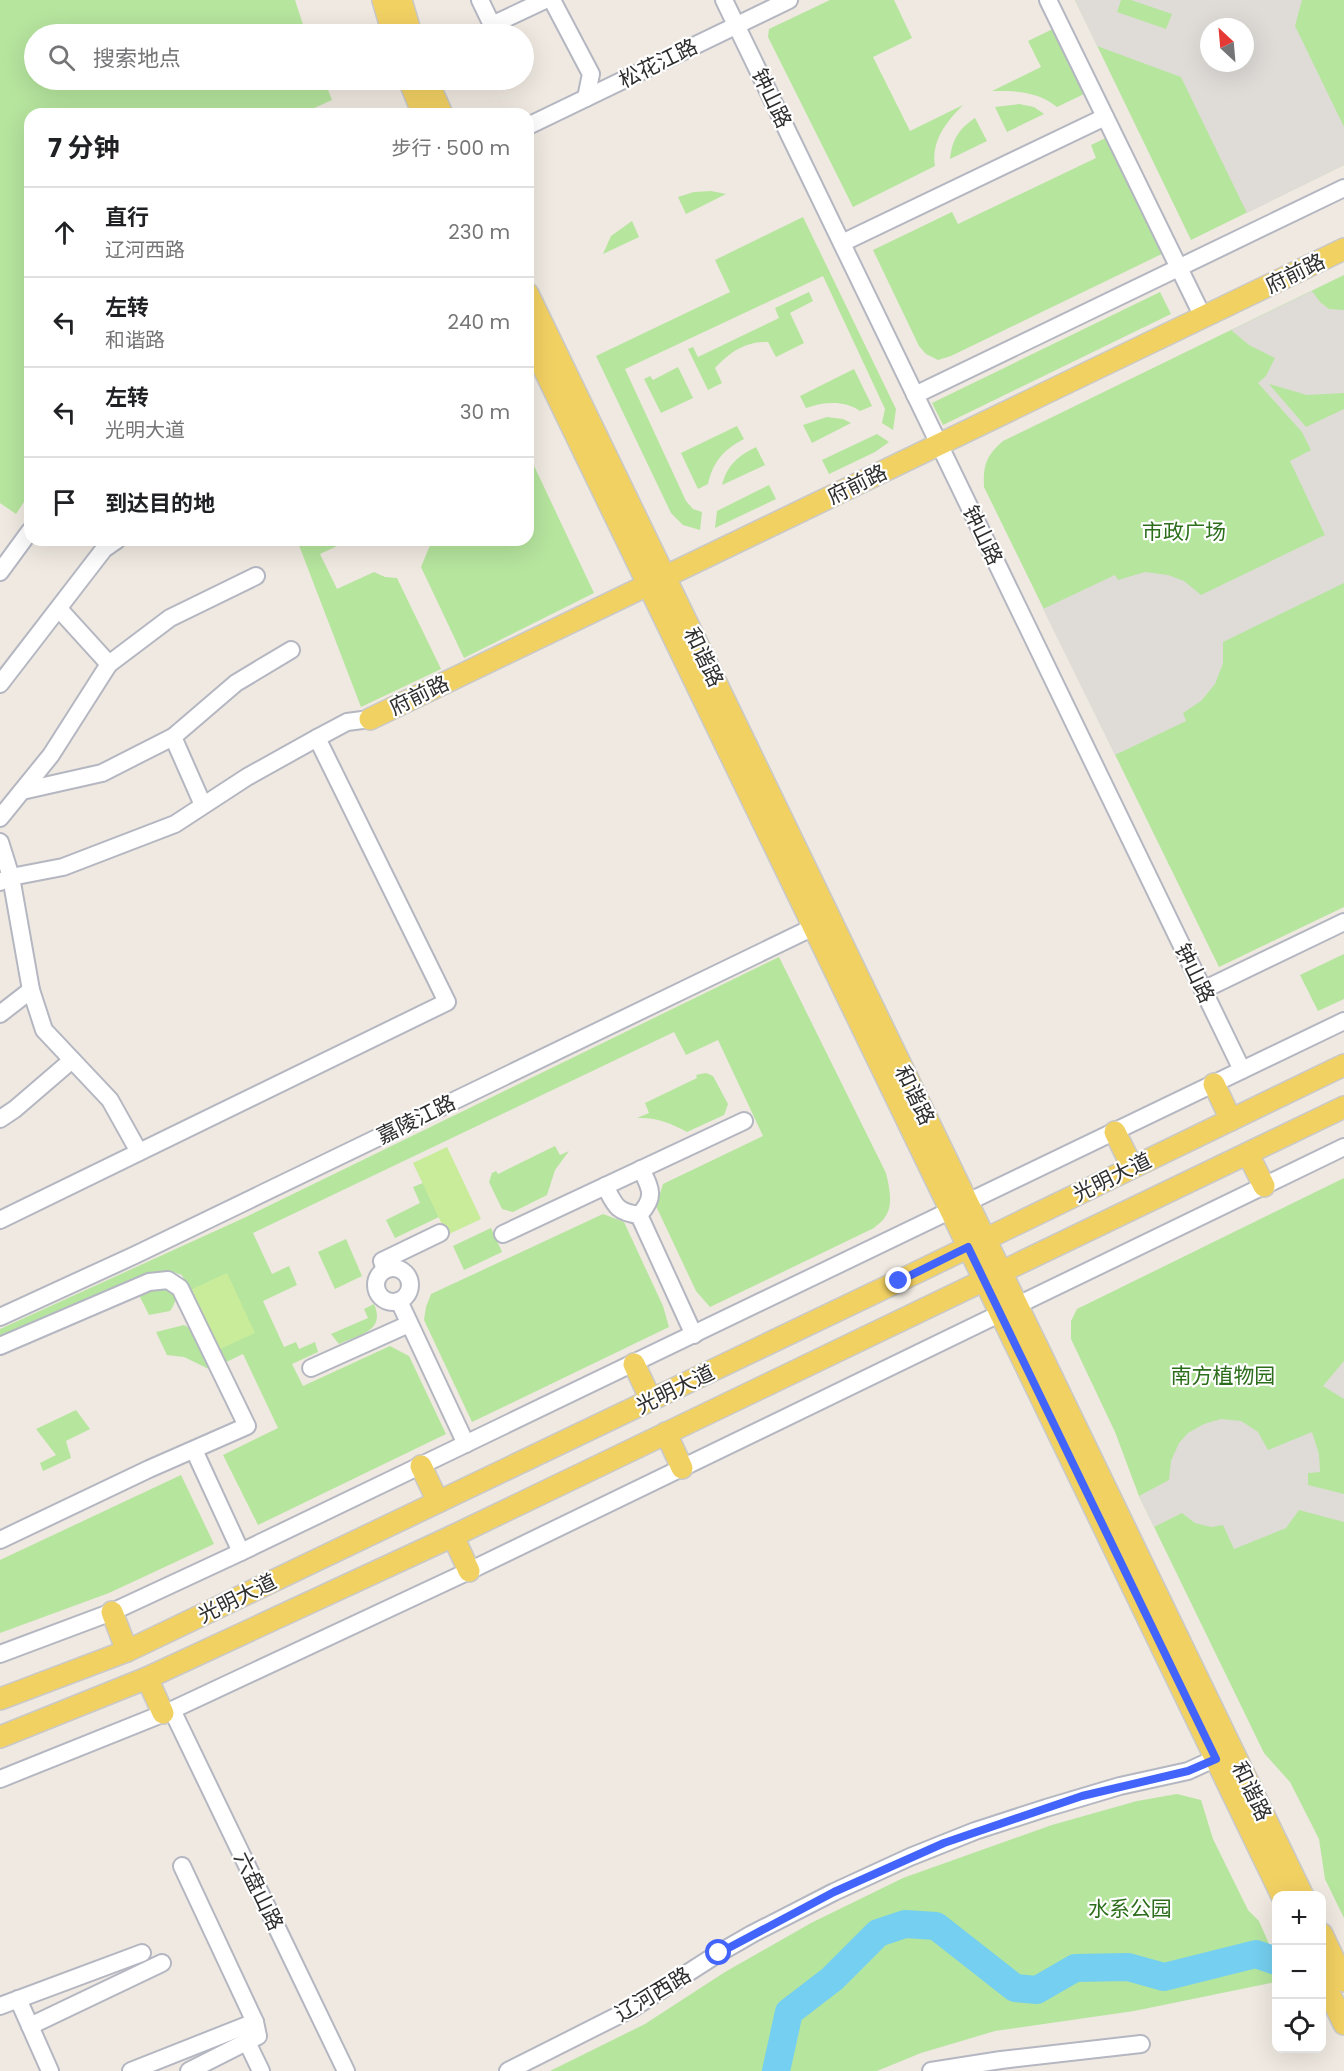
<!DOCTYPE html>
<html lang="zh">
<head>
<meta charset="utf-8">
<style>
  :root { --surface:#fff; --page:#f6f6f6; --text:#202124; --muted:#757577; --line:#e0e0e0 }
  body { margin:0; font-family:Poppins,"Noto Sans SC",sans-serif; background:var(--page); color:var(--text) }
  .controls { position:absolute; right:18px; bottom:18px; display:grid; overflow:hidden; border-radius:12px; box-shadow:0 6px 24px #0002 }
  .controls button { width:54px; height:54px; display:grid; place-items:center; padding:0; border:0; border-bottom:2px solid var(--line); background:var(--surface); color:var(--text); font:30px sans-serif }
  .compass { position:absolute; left:1200px; top:18px; width:54px; height:54px; border-radius:50%; background:var(--surface); box-shadow:0 6px 24px #0002; rotate:334deg }
  .stop { position:absolute; width:18px; height:18px; margin:-14px; border:4px solid #4264fb; border-radius:50%; background:#fff }
  .stop.end { background:#4264fb; border-color:#fff; box-shadow:0 2px 6px #0008 }
  .list { margin:0; padding:0; list-style:none }
  h2 { display:flex; justify-content:space-between; align-items:center; height:78px; margin:0; padding:0 24px; font-size:26px }
  h2 small { font-size:20px; font-weight:400; color:var(--muted) }
  .list li { display:grid; grid-template-columns:39px 1fr auto; gap:18px; align-items:center; box-sizing:border-box; height:90px; padding:0 24px; border-top:2px solid var(--line) }
  .list b { display:block; font-size:22px; white-space:nowrap }
  .list p { margin:0; font-size:20px; white-space:nowrap; color:var(--muted) }
  .list em { font-size:20px; font-style:normal; color:var(--muted) }
  .icon { flex:none; width:33px; height:33px; fill:none; stroke:currentColor; stroke-width:2; stroke-linecap:round; stroke-linejoin:round }
  .map { position:relative; flex:none; width:1344px; height:2071px; overflow:hidden }
  .search { position:absolute; background:var(--surface); box-shadow:0 6px 24px #0002; left:24px; top:24px; width:510px; height:66px; display:flex; align-items:center; gap:15px; box-sizing:border-box; padding:0 21px; border-radius:33px; color:var(--muted); font-size:22px }
  .panel { position:absolute; background:var(--surface); box-shadow:0 6px 24px #0002; left:24px; top:108px; width:510px; height:438px; border-radius:18px }
  .map>svg:first-child { display:block }
  .green { fill:#b6e59e; fill-rule:evenodd }
  .pitch { fill:#c9ec9a }
  .plaza { fill:#dfdcd8; fill-rule:evenodd }
  .lines { fill:none; stroke-linecap:round; stroke-linejoin:round }
  .river { stroke:#75cff0; stroke-width:28 }
  .minor-casing { stroke:#b4b7c1; stroke-width:20 }
  .major-casing { stroke:#c9c9c9; stroke-width:24 }
  .minor { stroke:#fff; stroke-width:16 }
  .major { stroke:#f2d163; stroke-width:21 }
  .route { stroke:#4264fb; stroke-width:8 }
  .labels { text-anchor:middle; dominant-baseline:central; stroke-width:4.5; stroke-linejoin:round; paint-order:stroke }
  .street-label { font-size:21px; fill:#2e2e2e; stroke:#fff }
  .park-label { font-size:21px; fill:#2c6e1b; stroke:#fff }
</style>
</head>
<body>
<div class="map">
<svg width="1344" height="2071" viewBox="0 0 1344 2071">
  <rect width="100%" height="100%" fill="#efe9e1"/>
  <!-- green -->
  <g class="green">
    <polygon points="0,0 295,0 306,34 34,34 34,80 324,80 332,100 301,114 30,114 30,493 16,514 0,503"/>
    <path d="M830,0h64l18,38 -39,19 37,74 53,-26c-17,17 -32,36 -28,61l-82,41 -85,-170 1,-8z"/>
    <path d="M1075,0h269v165l-153,75zM1209,27h36v36h-36z"/>
    <path d="M1059,26l29,61 -4,7 -27,13c-19,-16 -41,-16 -65,-16l49,-24 -13,-26z"/>
    <polygon points="1019,104 1034,107 1044,114 1007,132 995,107"/>
    <path d="M975,118l12,23 -37,18c2,-20 9,-30 25,-41z"/>
    <polygon points="1110,136 1168,251 951,356 938,360 926,354 919,346 873,250 952,212 958,224 1096,158 1091,145"/>
    <polygon points="711,191 726,194 686,214 678,197 694,192"/>
    <polygon points="803,217 896,409 893,430 882,423 885,409 823,276 625,369 686,501 693,509 702,512 700,530 683,525 671,513 596,356 730,292 715,260"/>
    <polygon points="632,221 639,237 603,254 611,236"/>
    <path d="M1344,275v632l-125,60 -235,-480c-1,-22 2,-31 19,-46z"/>
    <path d="M809,292l4,9 -23,12 14,30 -28,14 -8,-15c-22,-1 -38,10 -53,26l7,15 -14,7 -20,-41 5,-2 5,10 81,-39 -4,-10z"/>
    <polygon points="1160,292 1171,314 943,425 932,403"/>
    <polygon points="678,367 693,398 661,413 644,379 650,376 653,380"/>
    <path d="M854,369l18,37 -12,5c-16,-11 -36,-9 -54,-3l-6,-12z"/>
    <polygon points="827,417 843,419 851,423 812,443 803,425"/>
    <path d="M737,426l7,13c-20,10 -31,23 -36,45l-10,5 -17,-36z"/>
    <polygon points="877,434 889,442 875,452 829,474 822,460"/>
    <path d="M756,447l9,18 -43,20c5,-20 16,-29 34,-38z"/>
    <polygon points="528,453 594,593 464,658 421,567 431,543 437,540 528,540"/>
    <polygon points="769,485 776,499 715,528 717,511"/>
    <polygon points="297,540 350,540 320,554 337,589 374,572 385,577 397,578 441,669 361,707"/>
    <polygon points="1344,954 1344,999 1318,1011 1300,975"/>
    <path d="M779,957l107,216c3,13 8,32 -1,44 -2,4 -8,8 -11,11l-164,79 -14,-16 -40,-85 7,-22 100,-48 -45,-96 -32,15 -12,-23 -421,201 19,41 17,-8 8,19 -34,16 21,46 12,-5 3,7 16,-7 3,10 -26,12 11,22 87,-40 19,10 37,78 -188,91 -35,-70 55,-27 -35,-74 -19,9 -42,-88 -12,-4 -17,1 -153,67v-10l246,-112z"/>
    <path d="M706,1073l7,3 15,28 -4,11 -37,17c-16,-9 -31,-15 -50,-14l12,-5 -4,-10 52,-25 -1,-3z"/>
    <polygon points="555,1146 560,1155 569,1151 555,1170 547,1195 513,1212 502,1209 489,1182 492,1173 496,1171 498,1174"/>
    <polygon points="1344,1178 1344,1918 1325,1879 1319,1839 1290,1782 1264,1753 1139,1496 1115,1432 1071,1339 1071,1321 1077,1309"/>
    <polygon points="423,1183 439,1217 395,1238 386,1220 420,1203 413,1187"/>
    <polygon points="603,1214 624,1222 663,1306 669,1327 472,1422 424,1320 426,1307 431,1294"/>
    <polygon points="491,1228 502,1252 464,1270 453,1246"/>
    <polygon points="346,1239 362,1276 335,1289 318,1252"/>
    <path d="M160,1286l14,5c3,8 1,12 -4,20l-21,4 -9,-18 4,-6z"/>
    <path d="M374,1304c12,27 -15,31 -35,40l-8,-10 37,-16 -4,-9z"/>
    <polygon points="184,1325 191,1329 211,1370 184,1357 167,1355 156,1332"/>
    <polygon points="76,1410 90,1429 66,1441 71,1458 43,1471 40,1463 56,1455 36,1429"/>
    <polygon points="181,1475 214,1544 109,1593 0,1633 0,1560"/>
    <polygon points="1177,1794 1201,1800 1213,1839 1248,1910 1259,1921 1276,1960 1276,1982 1134,2011 995,2031 921,2053 877,2071 550,2071 645,2024 725,1972 811,1923 903,1878 1052,1825 1137,1801"/>
  </g>
  <!-- pitch -->
  <g class="pitch">
    <polygon points="447,1147 481,1219 447,1235 413,1163"/>
    <polygon points="227,1273 255,1333 218,1350 190,1290"/>
  </g>
  <!-- plaza -->
  <g class="plaza">
    <path d="M1075,0h46l-4,12 49,17 6,-15 -41,-14h171l-7,26 49,101v38l-97,48 -66,-136 -84,-31zM1209,27h36v36h-36z"/>
    <polygon points="1312,291 1320,302 1329,309 1344,310 1344,393 1307,395 1269,384 1306,427 1344,409 1344,583 1223,642 1223,663 1215,684 1201,701 1183,713 1186,721 1115,755 1043,609 1115,575 1118,580 1145,572 1168,575 1184,581 1201,595 1325,535 1290,461 1311,450 1302,432 1258,383 1266,376 1275,358 1249,345 1231,330"/>
    <polygon points="1344,1361 1344,1399 1323,1386"/>
    <polygon points="1221,1419 1241,1421 1258,1432 1268,1450 1312,1432 1319,1454 1320,1472 1308,1473 1308,1485 1344,1494 1344,1522 1299,1510 1286,1528 1234,1549 1223,1525 1211,1527 1195,1523 1182,1513 1154,1527 1139,1496 1169,1480 1171,1461 1179,1443 1188,1433 1204,1424"/>
  </g>
  <g class="lines">
    <!-- river -->
    <polyline class="river" points="776,2071 789,2012 832,1979 878,1933 905,1924 936,1926 1015,1988 1037,1990 1075,1968 1128,1967 1164,1977 1256,1954 1276,1961"/>
    <!-- minor casing -->
    <g class="minor-casing">
      <g id="minor">
        <polyline points="480,0 492,25 545,0"/>
        <polyline points="552,0 591,74 586,98"/>
        <polyline points="724,0 1242,1070"/>
        <polyline points="1048,0 1203,317"/>
        <polyline points="528,126 789,0"/>
        <polyline points="842,243 1105,117"/>
        <polyline points="915,395 1344,188"/>
        <polyline points="0,572 30,531"/>
        <polyline points="109,664 170,618 256,576"/>
        <polyline points="0,684 104,549 117,540"/>
        <polyline points="173,737 203,805"/>
        <polyline points="22,791 102,773 173,737 236,683 291,650"/>
        <polyline points="0,818 51,755 109,664 59,609"/>
        <polyline points="0,842 11,877 31,990 44,1030 110,1100 139,1152"/>
        <polyline points="0,882 11,877 63,867 175,824 247,777 317,738 347,722 370,719"/>
        <polyline points="1203,990 1344,922"/>
        <polyline points="0,1014 31,990"/>
        <polyline points="0,1119 15,1109 72,1060"/>
        <path d="M605,1186c10,19 11,26 34,29"/>
        <polyline points="639,1215 694,1335"/>
        <path d="M639,1215c17,-18 12,-26 2,-46"/>
        <polyline points="0,1220 447,1002 317,738"/>
        <polyline points="503,1234 744,1121"/>
        <circle cx="393" cy="1285" r="17"/>
        <polyline points="385,1270 382,1261 440,1233"/>
        <polyline points="399,1301 466,1444"/>
        <polyline points="0,1317 135,1255 824,922"/>
        <polyline points="0,1346 149,1282 168,1280 180,1288 247,1426 149,1469 0,1540"/>
        <polyline points="311,1368 409,1324"/>
        <polyline points="194,1450 241,1552"/>
        <polyline points="0,1654 112,1612 241,1552 1344,1021"/>
        <polyline points="172,1710 346,2071"/>
        <polyline points="0,1779 172,1710 469,1571 1344,1147"/>
        <polyline points="182,1866 255,2022 258,2036 189,2071"/>
        <polyline points="18,1999 50,2071"/>
        <polyline points="0,2006 142,1953"/>
        <polyline points="30,2026 162,1963"/>
        <polyline points="247,2042 261,2071"/>
        <polyline points="131,2071 255,2022"/>
        <polyline points="508,2071 633,2008 719,1953 752,1934 834,1892 910,1857 975,1831 1046,1808 1120,1786 1188,1771 1225,1754"/>
        <polyline points="931,2071 1001,2060 1141,2044"/>
      </g>
    </g>
    <!-- major casing -->
    <g class="major-casing">
      <g id="major">
        <polyline points="383,0 393,34"/>
        <polyline points="401,0 411,34"/>
        <polyline points="409,80 423,114"/>
        <polyline points="427,80 442,114"/>
        <polyline points="528,294 1303,1896"/>
        <polyline points="528,336 1282,1896"/>
        <polyline points="370,719 1344,249"/>
        <polyline points="1214,1084 1231,1120"/>
        <polyline points="1115,1132 1132,1167"/>
        <polyline points="1248,1154 1264,1186"/>
        <polyline points="634,1364 651,1400"/>
        <polyline points="666,1433 682,1468"/>
        <polyline points="421,1466 438,1502"/>
        <polyline points="453,1536 469,1571"/>
        <polyline points="112,1612 127,1651"/>
        <polyline points="147,1678 163,1713"/>
        <polyline points="0,1699 127,1651 899,1281 1344,1065"/>
        <polyline points="0,1737 147,1678 453,1536 1344,1107"/>
        <polyline points="1322,1934 1344,1981"/>
        <polyline points="1322,1978 1344,2024"/>
      </g>
    </g>
    <!-- minor -->
    <use href="#minor" class="minor"/>
    <!-- major -->
    <use href="#major" class="major"/>
  </g>
  <g class="lines">
    <!-- route -->
    <polyline class="route" points="719,1953 834,1892 944,1843 1082,1796 1188,1771 1216,1759 968,1247 899,1281"/>
  </g>
  <g class="labels">
    <!-- street labels -->
    <g class="street-label">
      <text transform="translate(658 63) rotate(-26)">松花江路</text>
      <text transform="translate(772 98) rotate(64)">钟山路</text>
      <text transform="translate(1295 273) rotate(-26)">府前路</text>
      <text transform="translate(857 484) rotate(-26)">府前路</text>
      <text transform="translate(983 535) rotate(64)">钟山路</text>
      <text transform="translate(704 657) rotate(64)">和谐路</text>
      <text transform="translate(419 695) rotate(-26)">府前路</text>
      <text transform="translate(1195 973) rotate(64)">钟山路</text>
      <text transform="translate(915 1095) rotate(64)">和谐路</text>
      <text transform="translate(416 1119) rotate(-26)">嘉陵江路</text>
      <text transform="translate(1112 1177) rotate(-26)">光明大道</text>
      <text transform="translate(675 1389) rotate(-26)">光明大道</text>
      <text transform="translate(237 1598) rotate(-26)">光明大道</text>
      <text transform="translate(1252 1791) rotate(64)">和谐路</text>
      <text transform="translate(259 1891) rotate(64)">六盘山路</text>
      <text transform="translate(653 1994) rotate(-31)">辽河西路</text>
    </g>
    <!-- park labels -->
    <g class="park-label">
      <text x="1184" y="531">市政广场</text>
      <text x="1223" y="1375">南方植物园</text>
      <text x="1130" y="1908">水系公园</text>
    </g>
  </g>
</svg>
<div class="controls">
<button>+</button>
<button>−</button>
<button><svg class="icon" aria-label="locate" viewBox="0 0 24 24"><circle cx="12" cy="12" r="6"/><path d="M12 2v4M12 18v4M2 12h4M18 12h4"/></svg></button>
</div>
<svg class="compass" viewBox="-18 -18 36 36"><path d="M0-13l5 13h-10z" fill="#e53935"/><path d="M0 13l5-13h-10z" fill="#757577"/></svg>
<div class="stop" style="left:719px;top:1953px"></div>
<div class="stop end" style="left:899px;top:1281px"></div>
<div class="search"><svg class="icon" aria-label="search" viewBox="0 0 24 24"><circle cx="10" cy="10" r="6"/><path d="M15 15l6 6"/></svg>搜索地点</div>
<section class="panel">
<h2>7 分钟<small>步行 · 500 m</small></h2>
<ul class="list">
<li><svg class="icon" aria-label="ahead" viewBox="0 0 24 24"><path d="M12 20V5M6 11l6-6 6 6"/></svg><div><b>直行</b><p>辽河西路</p></div><em>230 m</em></li>
<li><svg class="icon" aria-label="left" viewBox="0 0 24 24"><path d="M17 20v-9H6M10 6l-5 5 5 5"/></svg><div><b>左转</b><p>和谐路</p></div><em>240 m</em></li>
<li><svg class="icon" aria-label="left" viewBox="0 0 24 24"><path d="M17 20v-9H6M10 6l-5 5 5 5"/></svg><div><b>左转</b><p>光明大道</p></div><em>30 m</em></li>
<li><svg class="icon" aria-label="arrive" viewBox="0 0 24 24"><path d="M6 21V4h12l-3 4 3 4H6"/></svg><div><b>到达目的地</b></div></li>
</ul>
</section>
</div>
</body>
</html>
